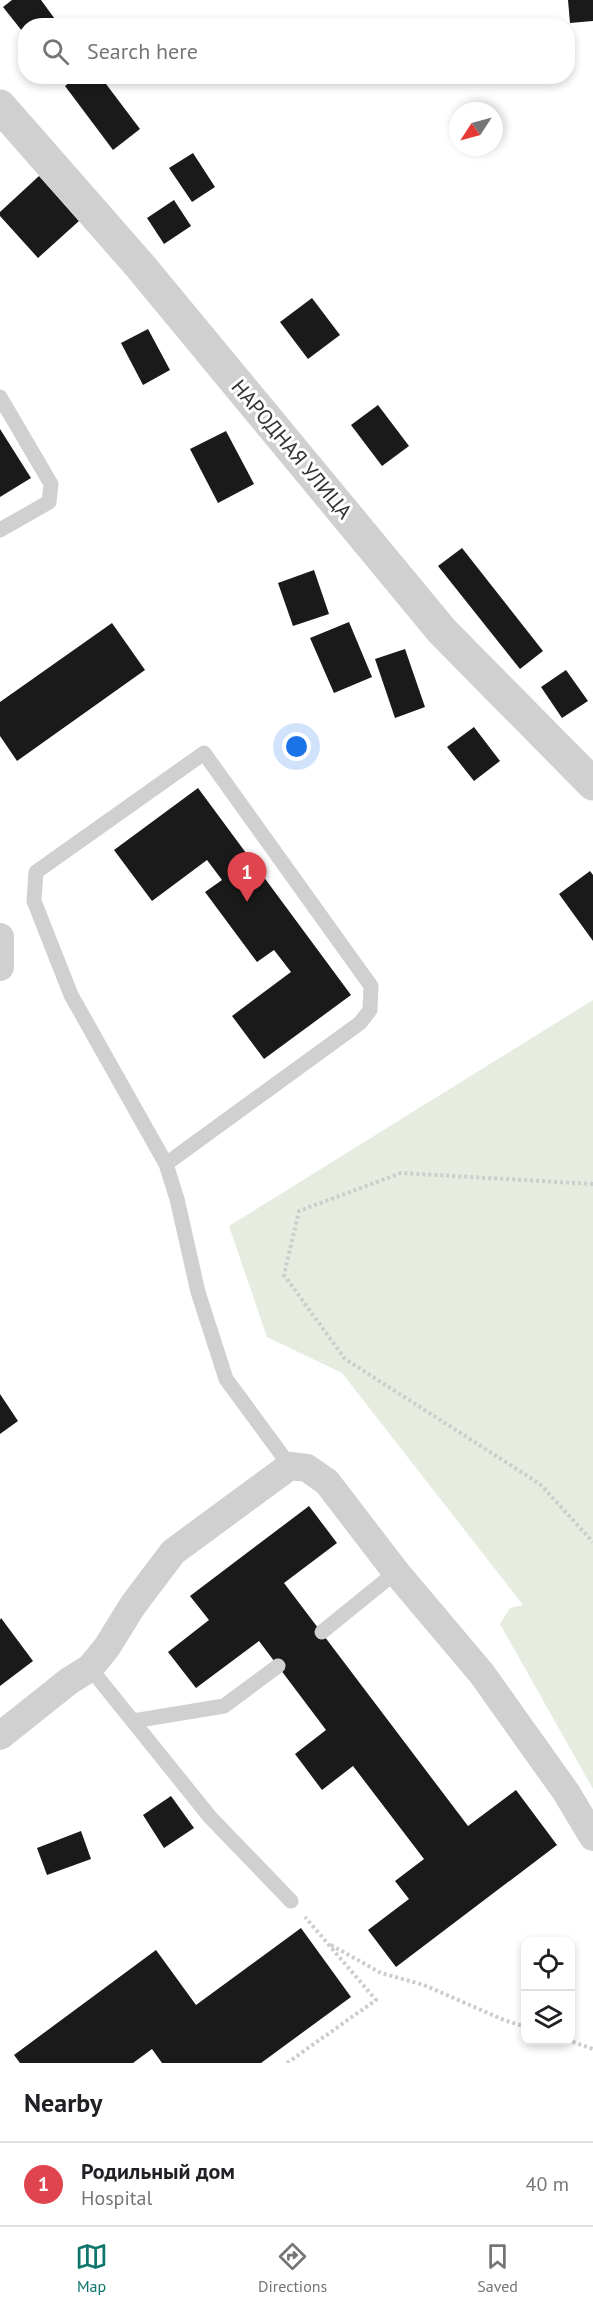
<!DOCTYPE html>
<html lang="en">
<head>
<meta charset="utf-8">
<style>
  :root { --surface:#fff; --page:#f2f2f2; --text:#202124; --muted:#757577; --line:#e0e0e0; --accent:#0f766e }
  body { margin:0; font-family:"PT Sans",sans-serif; background:var(--page); color:var(--text) }
  .controls { position:absolute; right:18px; bottom:18px; display:grid; overflow:hidden; border-radius:12px; box-shadow:0 3px 9px #0003 }
  .controls button { width:54px; height:54px; display:grid; place-items:center; padding:0; border:0; border-bottom:2px solid var(--line); background:var(--surface); color:var(--text); font:30px sans-serif }
  .compass { position:absolute; left:449px; top:102px; width:54px; height:54px; border-radius:50%; background:var(--surface); box-shadow:0 3px 9px #0003; rotate:234deg }
  .you { position:absolute; left:297px; top:747px; width:21px; height:21px; margin:-15px; border:4px solid #fff; border-radius:50%; background:#1a73e8; box-shadow:0 0 0 9px #1a73e833 }
  .badge { display:grid; place-items:center; width:39px; height:39px; border-radius:50%; background:var(--accent); color:#fff; font-size:20px; font-weight:700 }
  .pin { position:absolute; translate:-50% -50px; filter:drop-shadow(0 2px 3px #0008) }
  .pin::after { content:''; position:absolute; top:32px; width:21px; height:18px; background:inherit; clip-path:polygon(0 0,100% 0,50% 100%) }
  .list { margin:0; padding:0; list-style:none }
  h2 { display:flex; justify-content:space-between; align-items:center; height:78px; margin:0; padding:0 24px; font-size:26px }
  h2 small { font-size:20px; font-weight:400; color:var(--muted) }
  .list li { display:grid; grid-template-columns:39px 1fr auto; gap:18px; align-items:center; box-sizing:border-box; height:84px; padding:0 24px; border-top:2px solid var(--line) }
  .list b { display:block; font-size:22px; white-space:nowrap }
  .list p { margin:0; font-size:20px; white-space:nowrap; color:var(--muted) }
  .list em { font-size:20px; font-style:normal; color:var(--muted) }
  .icon { flex:none; width:33px; height:33px; fill:none; stroke:currentColor; stroke-width:2; stroke-linecap:round; stroke-linejoin:round }
  .map { position:relative; flex:none; width:593px; height:2063px; overflow:hidden }
  .search { position:absolute; background:var(--surface); box-shadow:0 3px 9px #0003; left:18px; right:18px; top:18px; height:66px; display:flex; align-items:center; gap:15px; box-sizing:border-box; padding:0 21px; border-radius:24px; color:var(--muted); font-size:22px }
  .sheet { height:162px; background:var(--surface) }
  nav { display:flex; justify-content:space-around; align-items:center; box-sizing:border-box; height:84px; border-top:2px solid var(--line); background:var(--surface); font-size:16px; color:var(--muted) }
  nav a { display:grid; justify-items:center; gap:3px }
  nav .on { color:var(--accent) }
  .map>svg:first-child { display:block }
  .green { fill:#e6ecdf }
  .building { fill:#1a1a1a }
  .lines { fill:none; stroke-linecap:round; stroke-linejoin:round }
  .path { stroke:#cdcdcd; stroke-width:4; stroke-dasharray:3 3; stroke-linecap:butt }
  .service { stroke:#d0d0d0; stroke-width:15 }
  .minor { stroke:#d0d0d0; stroke-width:28 }
  .tertiary { stroke:#d0d0d0; stroke-width:33 }
  .labels { text-anchor:middle; dominant-baseline:central; stroke-width:6; stroke-linejoin:round; paint-order:stroke }
  .street-label { font-size:21px; fill:#333; stroke:#fff }
</style>
</head>
<body>
<div class="map">
<svg width="593" height="2063" viewBox="0 0 593 2063">
  <rect width="100%" height="100%" fill="#fff"/>
  <!-- green -->
  <polygon class="green" points="593,1000 593,1789 500,1624 510,1608 523,1605 342,1373 267,1337 229,1226"/>
  <!-- building -->
  <g class="building">
    <polygon points="12,0 41,0 60,26 26,26 26,36 3,7"/>
    <polygon points="568,0 593,0 593,21 570,23"/>
    <polygon points="78,76 100,76 140,129 113,150 65,86"/>
    <polygon points="193,153 215,187 192,202 169,168"/>
    <polygon points="39,176 79,221 38,258 0,216 0,212"/>
    <polygon points="174,200 191,226 164,244 147,218"/>
    <polygon points="312,298 340,335 308,359 280,322"/>
    <polygon points="148,329 170,370 143,385 121,343"/>
    <polygon points="378,405 409,446 382,466 351,425"/>
    <polygon points="0,429 31,478 0,497"/>
    <polygon points="226,431 254,484 218,503 190,449"/>
    <polygon points="462,548 543,651 520,669 438,566"/>
    <polygon points="314,570 329,614 293,626 278,583"/>
    <polygon points="349,622 372,677 334,693 310,638"/>
    <polygon points="112,623 145,670 17,761 0,736 0,702"/>
    <polygon points="405,649 425,707 395,718 375,659"/>
    <polygon points="566,670 588,701 562,718 541,687"/>
    <polygon points="474,727 500,761 474,781 447,747"/>
    <polygon points="198,788 351,995 264,1059 232,1016 291,972 274,950 257,962 205,892 222,880 207,860 152,901 114,850"/>
    <polygon points="590,871 593,875 593,941 559,894"/>
    <polygon points="0,1394 18,1421 0,1434"/>
    <polygon points="309,1506 337,1543 284,1583 468,1826 516,1790 557,1845 396,1967 368,1930 409,1899 395,1881 424,1859 353,1766 322,1790 295,1754 326,1730 259,1641 196,1688 168,1652 209,1620 190,1596"/>
    <polygon points="1,1618 33,1661 0,1686 0,1620"/>
    <polygon points="171,1796 194,1828 164,1848 143,1815"/>
    <polygon points="81,1831 91,1859 47,1875 37,1848"/>
    <polygon points="301,1928 351,1997 261,2063 162,2063 152,2049 133,2063 20,2063 14,2055 156,1950 196,2005"/>
  </g>
  <g class="lines">
    <!-- path -->
    <g class="path">
      <polyline points="593,1184 401,1173 299,1211 284,1275 345,1359 540,1484 593,1542"/>
      <polyline points="331,1945 381,1973 424,1985 504,2020 526,2027"/>
      <polyline points="567,2040 593,2049"/>
      <polyline points="287,2063 376,2000 305,1917"/>
    </g>
    <!-- service -->
    <g class="service">
      <polyline points="0,397 51,484 49,502 0,530"/>
      <polyline points="166,1164 360,1023 370,1010 371,986 204,753 36,872 34,901 71,995 166,1164 177,1199 198,1292 226,1379 290,1466"/>
      <polyline points="322,1632 396,1572"/>
      <polyline points="90,1668 210,1817 291,1901"/>
      <polyline points="133,1721 224,1706 278,1666"/>
    </g>
    <!-- minor -->
    <g class="minor">
      <polyline points="0,937 0,967"/>
      <polyline points="0,1736 69,1681 90,1668 107,1647 133,1605 173,1552 290,1466 307,1468 327,1482 396,1572 482,1674 566,1792 593,1837"/>
    </g>
    <!-- tertiary -->
    <polyline class="tertiary" points="0,106 141,267 442,631 593,784"/>
  </g>
  <g class="labels">
    <!-- street labels -->
    <g class="street-label">
      <text transform="translate(292 449) rotate(50)">НАРОДНАЯ УЛИЦА</text>
    </g>
  </g>
</svg>
<div class="controls">
<button><svg class="icon" aria-label="locate" viewBox="0 0 24 24"><circle cx="12" cy="12" r="6"/><path d="M12 2v4M12 18v4M2 12h4M18 12h4"/></svg></button>
<button><svg class="icon" aria-label="layers" viewBox="0 0 24 24"><path d="M12 4l9 5-9 5-9-5zM3 14l9 5 9-5"/></svg></button>
</div>
<svg class="compass" viewBox="-18 -18 36 36"><path d="M0-13l5 13h-10z" fill="#e53935"/><path d="M0 13l5-13h-10z" fill="#757577"/></svg>
<div class="you"></div>
<div class="pin badge" style="left:247px;top:902px;background:#e0444e">1</div>
<div class="search"><svg class="icon" aria-label="search" viewBox="0 0 24 24"><circle cx="10" cy="10" r="6"/><path d="M15 15l6 6"/></svg>Search here</div>
</div>
<section class="sheet">
<h2>Nearby<small></small></h2>
<ul class="list">
<li><span class="badge" style="background:#e0444e">1</span><div><b>Родильный дом</b><p>Hospital</p></div><em>40 m</em></li>
</ul>
</section>
<nav>
<a class="on"><svg class="icon" aria-label="map" viewBox="0 0 24 24"><path d="M3 6l6-2 6 2 6-2v14l-6 2-6-2-6 2zM9 4v14M15 6v14"/></svg>Map</a>
<a><svg class="icon" aria-label="directions" viewBox="0 0 24 24"><path d="M12 3l9 9-9 9-9-9zM9 14v-3h6M13 9l2 2-2 2"/></svg>Directions</a>
<a><svg class="icon" aria-label="saved" viewBox="0 0 24 24"><path d="M7 4h10v16l-5-4-5 4z"/></svg>Saved</a>
</nav>
</body>
</html>
